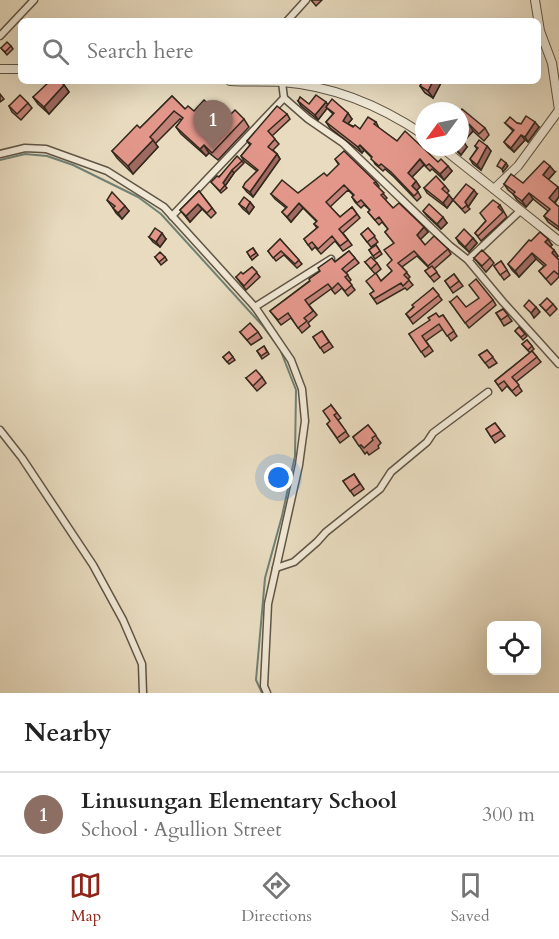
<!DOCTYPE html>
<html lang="en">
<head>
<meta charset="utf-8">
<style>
  :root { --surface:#fff; --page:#f2f2f2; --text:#222; --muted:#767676; --line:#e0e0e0; --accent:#8f2418 }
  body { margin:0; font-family:Cardo,serif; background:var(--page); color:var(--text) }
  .controls { position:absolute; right:18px; bottom:18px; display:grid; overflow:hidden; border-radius:9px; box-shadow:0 6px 24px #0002 }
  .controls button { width:54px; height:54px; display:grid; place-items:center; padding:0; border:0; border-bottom:2px solid var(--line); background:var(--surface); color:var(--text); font:30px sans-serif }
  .compass { position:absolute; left:415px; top:102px; width:54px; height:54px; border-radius:50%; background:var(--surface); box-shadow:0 6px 24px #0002; rotate:237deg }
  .you { position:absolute; left:279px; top:478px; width:21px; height:21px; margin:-15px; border:4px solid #fff; border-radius:50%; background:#1a73e8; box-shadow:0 0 0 9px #1a73e833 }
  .badge { display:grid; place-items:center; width:39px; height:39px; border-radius:50%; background:var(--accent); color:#fff; font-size:20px; font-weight:700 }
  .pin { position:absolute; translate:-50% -50px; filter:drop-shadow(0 2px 3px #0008) }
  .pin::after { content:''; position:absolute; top:32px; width:21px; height:18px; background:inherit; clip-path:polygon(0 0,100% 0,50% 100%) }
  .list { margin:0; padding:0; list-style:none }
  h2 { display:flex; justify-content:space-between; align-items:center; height:78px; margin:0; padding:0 24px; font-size:26px }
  h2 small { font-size:20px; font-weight:400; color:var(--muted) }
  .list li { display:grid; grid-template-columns:39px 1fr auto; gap:18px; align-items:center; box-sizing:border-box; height:84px; padding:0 24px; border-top:2px solid var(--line) }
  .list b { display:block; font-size:22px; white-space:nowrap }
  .list p { margin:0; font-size:20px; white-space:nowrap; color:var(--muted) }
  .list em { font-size:20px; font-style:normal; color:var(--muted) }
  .icon { flex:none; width:33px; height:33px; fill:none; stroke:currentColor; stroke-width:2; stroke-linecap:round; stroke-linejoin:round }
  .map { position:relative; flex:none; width:559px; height:693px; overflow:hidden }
  .search { position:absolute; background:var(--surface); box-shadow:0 6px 24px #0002; left:18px; right:18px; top:18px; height:66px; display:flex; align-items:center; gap:15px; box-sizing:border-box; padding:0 21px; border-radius:9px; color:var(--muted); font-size:22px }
  .sheet { height:162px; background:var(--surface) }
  nav { display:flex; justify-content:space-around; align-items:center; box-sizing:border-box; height:84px; border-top:2px solid var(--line); background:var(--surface); font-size:16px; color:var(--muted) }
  nav a { display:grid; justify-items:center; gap:3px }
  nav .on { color:var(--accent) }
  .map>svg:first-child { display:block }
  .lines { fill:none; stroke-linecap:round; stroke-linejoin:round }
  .stream { stroke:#6f8075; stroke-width:2 }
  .minor-casing { stroke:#605545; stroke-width:9 }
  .tertiary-casing { stroke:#605545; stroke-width:10 }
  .minor { stroke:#f0e8d5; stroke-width:6 }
  .tertiary { stroke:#f0e8d5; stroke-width:8 }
  .wall { fill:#c38278; stroke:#32281c; stroke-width:1.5 }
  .shaded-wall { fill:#9f6a61; stroke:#32281c; stroke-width:1.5 }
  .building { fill:#e3978b; stroke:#32281c; stroke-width:1.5 }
</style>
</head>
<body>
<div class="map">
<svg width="559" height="693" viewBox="0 0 559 693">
  <rect width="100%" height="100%" fill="#e8dbbf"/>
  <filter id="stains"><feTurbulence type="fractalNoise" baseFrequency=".00333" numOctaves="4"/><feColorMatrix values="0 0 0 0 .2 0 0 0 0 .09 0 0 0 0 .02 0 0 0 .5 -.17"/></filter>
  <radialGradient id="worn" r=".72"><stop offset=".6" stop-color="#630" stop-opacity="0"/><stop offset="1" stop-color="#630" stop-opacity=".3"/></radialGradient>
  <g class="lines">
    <!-- stream -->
    <polyline class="stream" points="0,160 25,154 47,156 73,165 138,197 161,214 262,325 280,349 296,390 295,456 282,516 265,578 256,680 262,693"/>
    <!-- minor casing -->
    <g class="minor-casing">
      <g id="minor">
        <polyline points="287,21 306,0"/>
        <polyline points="0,36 34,0"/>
        <polyline points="282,82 284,98 308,119 343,143 449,245 468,260 503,302 559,364"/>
        <polyline points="0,154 25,148 46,149 107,171 164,207 255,307 291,360 302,389 305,421 299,465 268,604 264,686 267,693"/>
        <polyline points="172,216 284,98"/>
        <polyline points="468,260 520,211"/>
        <polyline points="255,307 331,259"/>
        <polyline points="0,430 22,458 93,565 123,620 142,664 143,693"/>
        <polyline points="276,568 294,562 317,542 326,532 380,489 391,472 427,442 433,433 488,392"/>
      </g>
    </g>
    <!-- tertiary casing -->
    <g class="tertiary-casing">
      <g id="tertiary">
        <polyline points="0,69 21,69"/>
        <path d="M230,81c17,1 35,0 52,1 52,4 99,24 142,53"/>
        <polyline points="441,147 559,241"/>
        <polyline points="494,189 518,166 559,110 552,63 540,31 535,0"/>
      </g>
    </g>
    <!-- minor -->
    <use href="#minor" class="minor"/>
    <!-- tertiary -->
    <use href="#tertiary" class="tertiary"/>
  </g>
  <!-- wall -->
  <g class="wall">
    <polygon points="311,0 322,0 316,6"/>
    <polygon points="11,46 13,49 7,55 1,48"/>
    <polygon points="423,81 442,81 433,98 425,93 420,86"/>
    <polygon points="64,85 69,92 49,114 38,104 33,97"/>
    <polygon points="0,94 4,99 0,102"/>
    <polygon points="172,96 185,109 226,119 244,119 249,127 218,160 209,153 206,156 181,134 176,127 182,120 180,119 155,144 158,147 133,174 117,158 112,151 140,128"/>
    <polygon points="298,101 309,104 328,105 352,119 348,124 360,129 376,122 379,128 397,141 438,162 452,171 444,180 432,169 430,171 424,165 412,177 420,187 417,190 421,197 417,201 394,177 385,169 383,171 375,164 372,158 364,150 362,153 330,128 326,122 333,114 327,108 318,120 301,106"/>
    <polygon points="28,103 32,108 21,120 12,112 9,106"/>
    <polygon points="460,112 485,128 489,135 484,141 473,131 465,140 460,136"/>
    <polygon points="287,114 290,119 272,136 279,144 273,150 277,154 280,159 253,197 247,192 243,187 257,171 244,161 241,156 250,145 247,141"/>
    <polygon points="505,123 517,123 539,127 528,142 525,140 514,152 508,147 504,142 513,131"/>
    <polygon points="475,146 487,146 491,151 481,170 473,164 470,159 477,149"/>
    <polygon points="452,147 467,147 461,155"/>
    <polygon points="335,159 376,182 379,186 378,188 387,198 385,200 393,208 428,232 420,239 425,245 448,249 451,254 434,269 440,277 434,282 425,271 429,268 417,256 402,267 410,277 408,279 413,285 407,290 405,288 377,304 370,294 374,291 381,281 392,271 392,260 394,243 385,232 388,229 382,222 379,225 368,212 370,210 364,205 361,208 355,202 352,197 353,195 348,190 330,207 340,217 352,207 360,218 343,233 352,245 343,251 335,241 321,254 315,247 312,250 304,239 317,228 314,224 317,222 303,208 291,222 282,212 286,208 275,199 271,194 298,193 327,176 339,165"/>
    <polygon points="242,161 244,163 234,173 225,186 227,188 221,193 211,182"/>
    <polygon points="555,172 548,180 559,189 559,197 555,203 559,207 559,230 548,222 544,216 548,211 533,199 526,207 517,200 513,194 508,190 504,184 523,183"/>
    <polygon points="445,186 449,191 447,193 453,200 447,208 427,193 424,188"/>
    <polygon points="199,191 216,213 211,218 202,209 190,222 180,210"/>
    <polygon points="477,194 468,207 470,209 465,213 453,200"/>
    <polygon points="107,200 129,211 122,219 116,213 113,208"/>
    <polygon points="250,202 254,207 249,214 243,209 239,204"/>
    <polygon points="500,205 507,217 481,241 475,233"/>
    <polygon points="423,211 447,223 441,229 427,216"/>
    <polygon points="368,228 378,242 371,247 361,234"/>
    <polygon points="149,237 166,239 160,247 153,242"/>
    <polygon points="456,238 473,238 477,243 469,252 459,243"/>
    <polygon points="280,239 302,264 297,268 284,255 276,261 268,251"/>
    <polygon points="531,241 552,245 550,247 558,256 557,258 559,260 559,277 551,285 539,271 544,266 536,259 519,277 512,270 508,264"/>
    <polygon points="376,245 382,254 375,259 369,250"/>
    <polygon points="253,248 258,255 252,260 247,252"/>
    <polygon points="349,251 359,263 346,273 351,280 349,282 355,290 348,296 342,288 335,294 331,289 309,305 317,315 308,323 310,326 302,333 291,318 281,325 270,311"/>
    <polygon points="155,257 165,257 167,260 161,265"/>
    <polygon points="474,258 490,258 494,263 486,272"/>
    <polygon points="501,261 510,275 504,280 494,266"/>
    <polygon points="365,262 377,263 381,269 375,274"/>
    <polygon points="252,267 260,277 246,290 236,277 243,274"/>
    <polygon points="454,274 463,286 453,293 445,281"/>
    <polygon points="433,288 442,300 413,324 406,314"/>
    <polygon points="493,300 496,305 469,328 450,302 466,307"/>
    <polygon points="553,304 557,309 550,316 540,305"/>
    <polygon points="503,309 512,321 504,326 496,313"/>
    <polygon points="443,315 457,336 451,341 443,329 426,341 433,351 425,357 409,334"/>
    <polygon points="519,327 527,336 523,340 515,331"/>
    <polygon points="322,331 333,347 324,353 313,337"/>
    <polygon points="240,332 258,332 262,338 251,345"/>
    <polygon points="527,340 534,349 530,353 522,344"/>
    <polygon points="264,346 269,354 262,359 257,351"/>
    <polygon points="487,350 497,363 489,368 479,355"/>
    <polygon points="532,351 541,362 516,382 522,391 516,396 507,386 502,391 495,381"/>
    <polygon points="229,352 235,360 229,364 223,357"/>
    <polygon points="262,377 266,383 257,391 246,378"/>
    <polygon points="331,405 341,418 338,420 349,436 340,443 327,424 330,422"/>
    <polygon points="495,423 505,436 495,443 486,429"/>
    <polygon points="368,425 381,443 378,446 379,448 369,455 367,452 365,454 353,437"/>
    <polygon points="354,474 364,489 354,496 343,481"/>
  </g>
  <!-- shaded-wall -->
  <g class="shaded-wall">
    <polygon points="433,81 442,81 433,98 428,91"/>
    <polygon points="64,85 69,92 49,114 44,107"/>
    <polygon points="326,102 329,106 318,120 315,115"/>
    <polygon points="348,113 352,119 346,126 343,121"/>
    <polygon points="535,122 539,127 528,142 525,137"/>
    <polygon points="469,124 473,131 465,140 461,134"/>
    <polygon points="521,135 525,140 514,152 511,148"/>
    <polygon points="153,140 158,147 133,174 128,166"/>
    <polygon points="464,142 467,147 461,155 457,150"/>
    <polygon points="204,145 209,153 206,156 200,149"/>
    <polygon points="360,145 364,150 362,153 358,147"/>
    <polygon points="487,146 491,151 481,170 477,165"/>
    <polygon points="277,154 280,159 253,197 250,192"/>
    <polygon points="420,159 424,165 411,178 408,173"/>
    <polygon points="506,163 508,166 503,172 502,169"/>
    <polygon points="448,166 452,171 444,180 440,174"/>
    <polygon points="550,166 555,172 547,181 543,175"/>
    <polygon points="232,170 234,173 225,186 223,183"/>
    <polygon points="416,181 420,187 416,191 412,186"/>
    <polygon points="558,187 559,189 559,197 553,204 549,198"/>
    <polygon points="474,190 477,194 468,207 465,202"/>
    <polygon points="529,193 533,199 526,207 522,201"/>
    <polygon points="449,195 453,200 447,208 443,203"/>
    <polygon points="250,202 254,207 249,214 246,209"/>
    <polygon points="299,203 303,208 291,222 287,217"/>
    <polygon points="198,204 202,209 190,222 186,216"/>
    <polygon points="125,206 129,211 122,219 118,213"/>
    <polygon points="443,217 447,223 441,229 437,224"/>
    <polygon points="424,227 428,232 420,240 417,235"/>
    <polygon points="162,233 166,239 160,247 156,242"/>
    <polygon points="473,238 477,243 469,252 465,247"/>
    <polygon points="548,239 552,245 549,248 545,242"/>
    <polygon points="554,250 558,256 556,259 552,253"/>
    <polygon points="532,253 536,259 519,277 515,271"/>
    <polygon points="536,307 540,312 534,318 531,313"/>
  </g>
  <!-- building -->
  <g class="building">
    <polygon points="7,42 11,46 5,52 1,48"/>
    <polygon points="50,81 60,81 64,85 44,107 33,97"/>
    <polygon points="423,81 433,81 428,91 420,86"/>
    <polygon points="20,95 28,103 17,114 9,106"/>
    <polygon points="316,95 326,102 315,115 298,101 300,97 309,104"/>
    <polygon points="172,96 185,109 188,106 194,111 204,100 226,119 235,110 244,119 212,153 204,145 200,149 176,127 183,118 174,111 150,137 153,140 128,166 112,151 137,125 140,128"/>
    <polygon points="332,99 348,113 343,121 353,127 355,125 360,129 368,117 376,122 374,124 397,141 405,131 438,162 441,159 448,166 440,174 429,164 426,166 420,159 408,173 416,181 412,186 418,192 414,196 391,172 381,164 379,166 371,159 372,157 360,145 358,147 326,122 334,113 326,107"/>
    <polygon points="277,106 287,114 268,131 275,139 268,147 277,154 250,192 243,187 245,183 258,170 241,156 251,144 247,141"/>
    <polygon points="462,109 485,128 479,134 469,124 461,134 460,133 460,112"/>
    <polygon points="526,116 535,122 525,137 521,135 511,148 504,142 514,130 505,123 510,117 517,123 521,124"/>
    <polygon points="460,139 464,142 460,147"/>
    <polygon points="479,140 487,146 477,165 470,159 478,148 475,146"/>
    <polygon points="344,151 376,182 374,183 384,193 381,195 393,208 399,203 424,227 417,235 425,245 434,236 448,249 428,266 414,251 398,263 407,272 404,275 409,280 403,286 401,283 374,299 370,294 374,291 366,281 376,273 381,281 392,271 387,265 392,260 384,250 394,243 385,232 388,229 379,217 375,220 368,212 370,210 361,200 357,203 352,197 354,195 344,185 326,202 340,217 352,207 357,214 339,229 348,240 340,246 332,236 318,249 312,242 308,245 304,239 318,227 314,224 317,221 299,203 287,217 282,212 287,207 271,194 282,180 298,193 324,173 327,176 339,164 335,159"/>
    <polygon points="237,156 242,161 232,170 223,183 225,185 220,191 211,182 217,176 219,177"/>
    <polygon points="501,159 506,163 502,169 497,166"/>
    <polygon points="544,161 550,166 543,175 558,187 549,198 559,207 559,227 544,216 550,209 529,193 522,201 513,194 515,192 504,184 511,174 523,183"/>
    <polygon points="436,176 445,186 442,189 449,195 443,203 424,188"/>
    <polygon points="466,184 474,190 465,202 467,205 462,209 453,200"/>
    <polygon points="199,191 212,208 207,213 198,204 186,216 180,210"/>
    <polygon points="112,192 125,206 118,213 113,208 115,206 107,200"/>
    <polygon points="244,197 250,202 246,209 239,204"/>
    <polygon points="493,200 500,205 498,207 503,212 478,236 475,233 486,221 480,213"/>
    <polygon points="429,204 443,217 437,224 423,211"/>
    <polygon points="155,228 162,233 156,242 149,237"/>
    <polygon points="368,228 375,236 367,242 361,234"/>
    <polygon points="464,229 473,238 465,247 456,238"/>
    <polygon points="540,232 548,239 545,242 554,250 552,253 559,260 559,275 554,271 546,279 539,271 546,265 532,253 515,271 508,264 529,240 531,241"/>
    <polygon points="280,239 299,260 295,264 281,251 273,258 268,251"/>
    <polygon points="376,245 380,251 373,256 369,250"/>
    <polygon points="253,248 256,253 250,257 247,252"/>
    <polygon points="482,250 490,258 482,266 474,258"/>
    <polygon points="349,251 355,258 342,269 348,275 345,277 352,285 345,291 338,283 332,289 328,284 305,300 313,311 304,318 307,321 298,328 288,313 278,320 270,311 310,281 309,279 320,271 318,268 332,258 335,262"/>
    <polygon points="160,252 165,257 159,262 155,257"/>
    <polygon points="371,257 377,263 371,269 365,262"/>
    <polygon points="501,261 507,270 500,275 494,266"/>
    <polygon points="432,266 437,272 430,277 425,271"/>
    <polygon points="252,267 257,272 244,286 236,277 241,272 243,274"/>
    <polygon points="454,274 459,281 450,288 445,281"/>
    <polygon points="476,279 493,300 465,323 450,302 457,296 466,307 479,298 469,285"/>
    <polygon points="433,288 439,295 410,318 406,314 414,307 412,305"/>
    <polygon points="547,298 553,304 546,311 540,305"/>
    <polygon points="529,300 536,307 531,313 524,306"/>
    <polygon points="503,309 508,315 501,320 496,313"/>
    <polygon points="436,313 439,317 443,315 454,331 447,336 439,324 422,336 429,346 421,352 409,334 430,320 428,318"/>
    <polygon points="250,323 258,332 247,340 240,332"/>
    <polygon points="519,327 525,334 521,337 515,331"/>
    <polygon points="322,331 329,342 320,348 313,337"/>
    <polygon points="527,340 532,346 528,350 522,344"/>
    <polygon points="264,346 267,352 261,356 257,351"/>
    <polygon points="487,350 493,357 485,363 479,355"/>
    <polygon points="532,351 537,357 512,377 519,385 512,391 504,381 498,385 495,381"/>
    <polygon points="229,352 233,357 227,362 223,357"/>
    <polygon points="256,370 262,377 253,386 246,378"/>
    <polygon points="331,405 337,413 334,415 346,431 337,438 327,424 330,421 323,411"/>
    <polygon points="495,423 501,431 491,437 486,429"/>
    <polygon points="368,425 376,435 372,438 373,440 364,448 361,445 359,446 353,437"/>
    <polygon points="354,474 360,484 350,491 343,481"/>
  </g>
  <rect width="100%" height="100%" filter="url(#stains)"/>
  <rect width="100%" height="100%" fill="url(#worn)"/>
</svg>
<div class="controls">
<button><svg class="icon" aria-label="locate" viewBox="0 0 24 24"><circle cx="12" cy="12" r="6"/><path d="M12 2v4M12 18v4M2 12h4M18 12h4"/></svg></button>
</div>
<svg class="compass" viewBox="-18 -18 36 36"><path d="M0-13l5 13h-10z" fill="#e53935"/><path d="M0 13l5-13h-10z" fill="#767676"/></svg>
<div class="you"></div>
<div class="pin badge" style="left:213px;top:150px;background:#8d6e63">1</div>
<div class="search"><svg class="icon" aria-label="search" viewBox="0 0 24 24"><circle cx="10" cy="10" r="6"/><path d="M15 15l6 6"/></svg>Search here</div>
</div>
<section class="sheet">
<h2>Nearby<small></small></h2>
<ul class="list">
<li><span class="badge" style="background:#8d6e63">1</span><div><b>Linusungan Elementary School</b><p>School · Agullion Street</p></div><em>300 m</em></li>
</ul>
</section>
<nav>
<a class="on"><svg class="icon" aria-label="map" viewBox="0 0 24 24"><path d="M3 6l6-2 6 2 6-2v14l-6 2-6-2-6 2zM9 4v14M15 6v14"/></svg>Map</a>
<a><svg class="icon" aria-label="directions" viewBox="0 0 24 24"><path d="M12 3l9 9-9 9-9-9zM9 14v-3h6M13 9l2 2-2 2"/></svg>Directions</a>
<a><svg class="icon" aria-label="saved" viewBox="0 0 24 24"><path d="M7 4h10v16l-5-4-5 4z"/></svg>Saved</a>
</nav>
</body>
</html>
